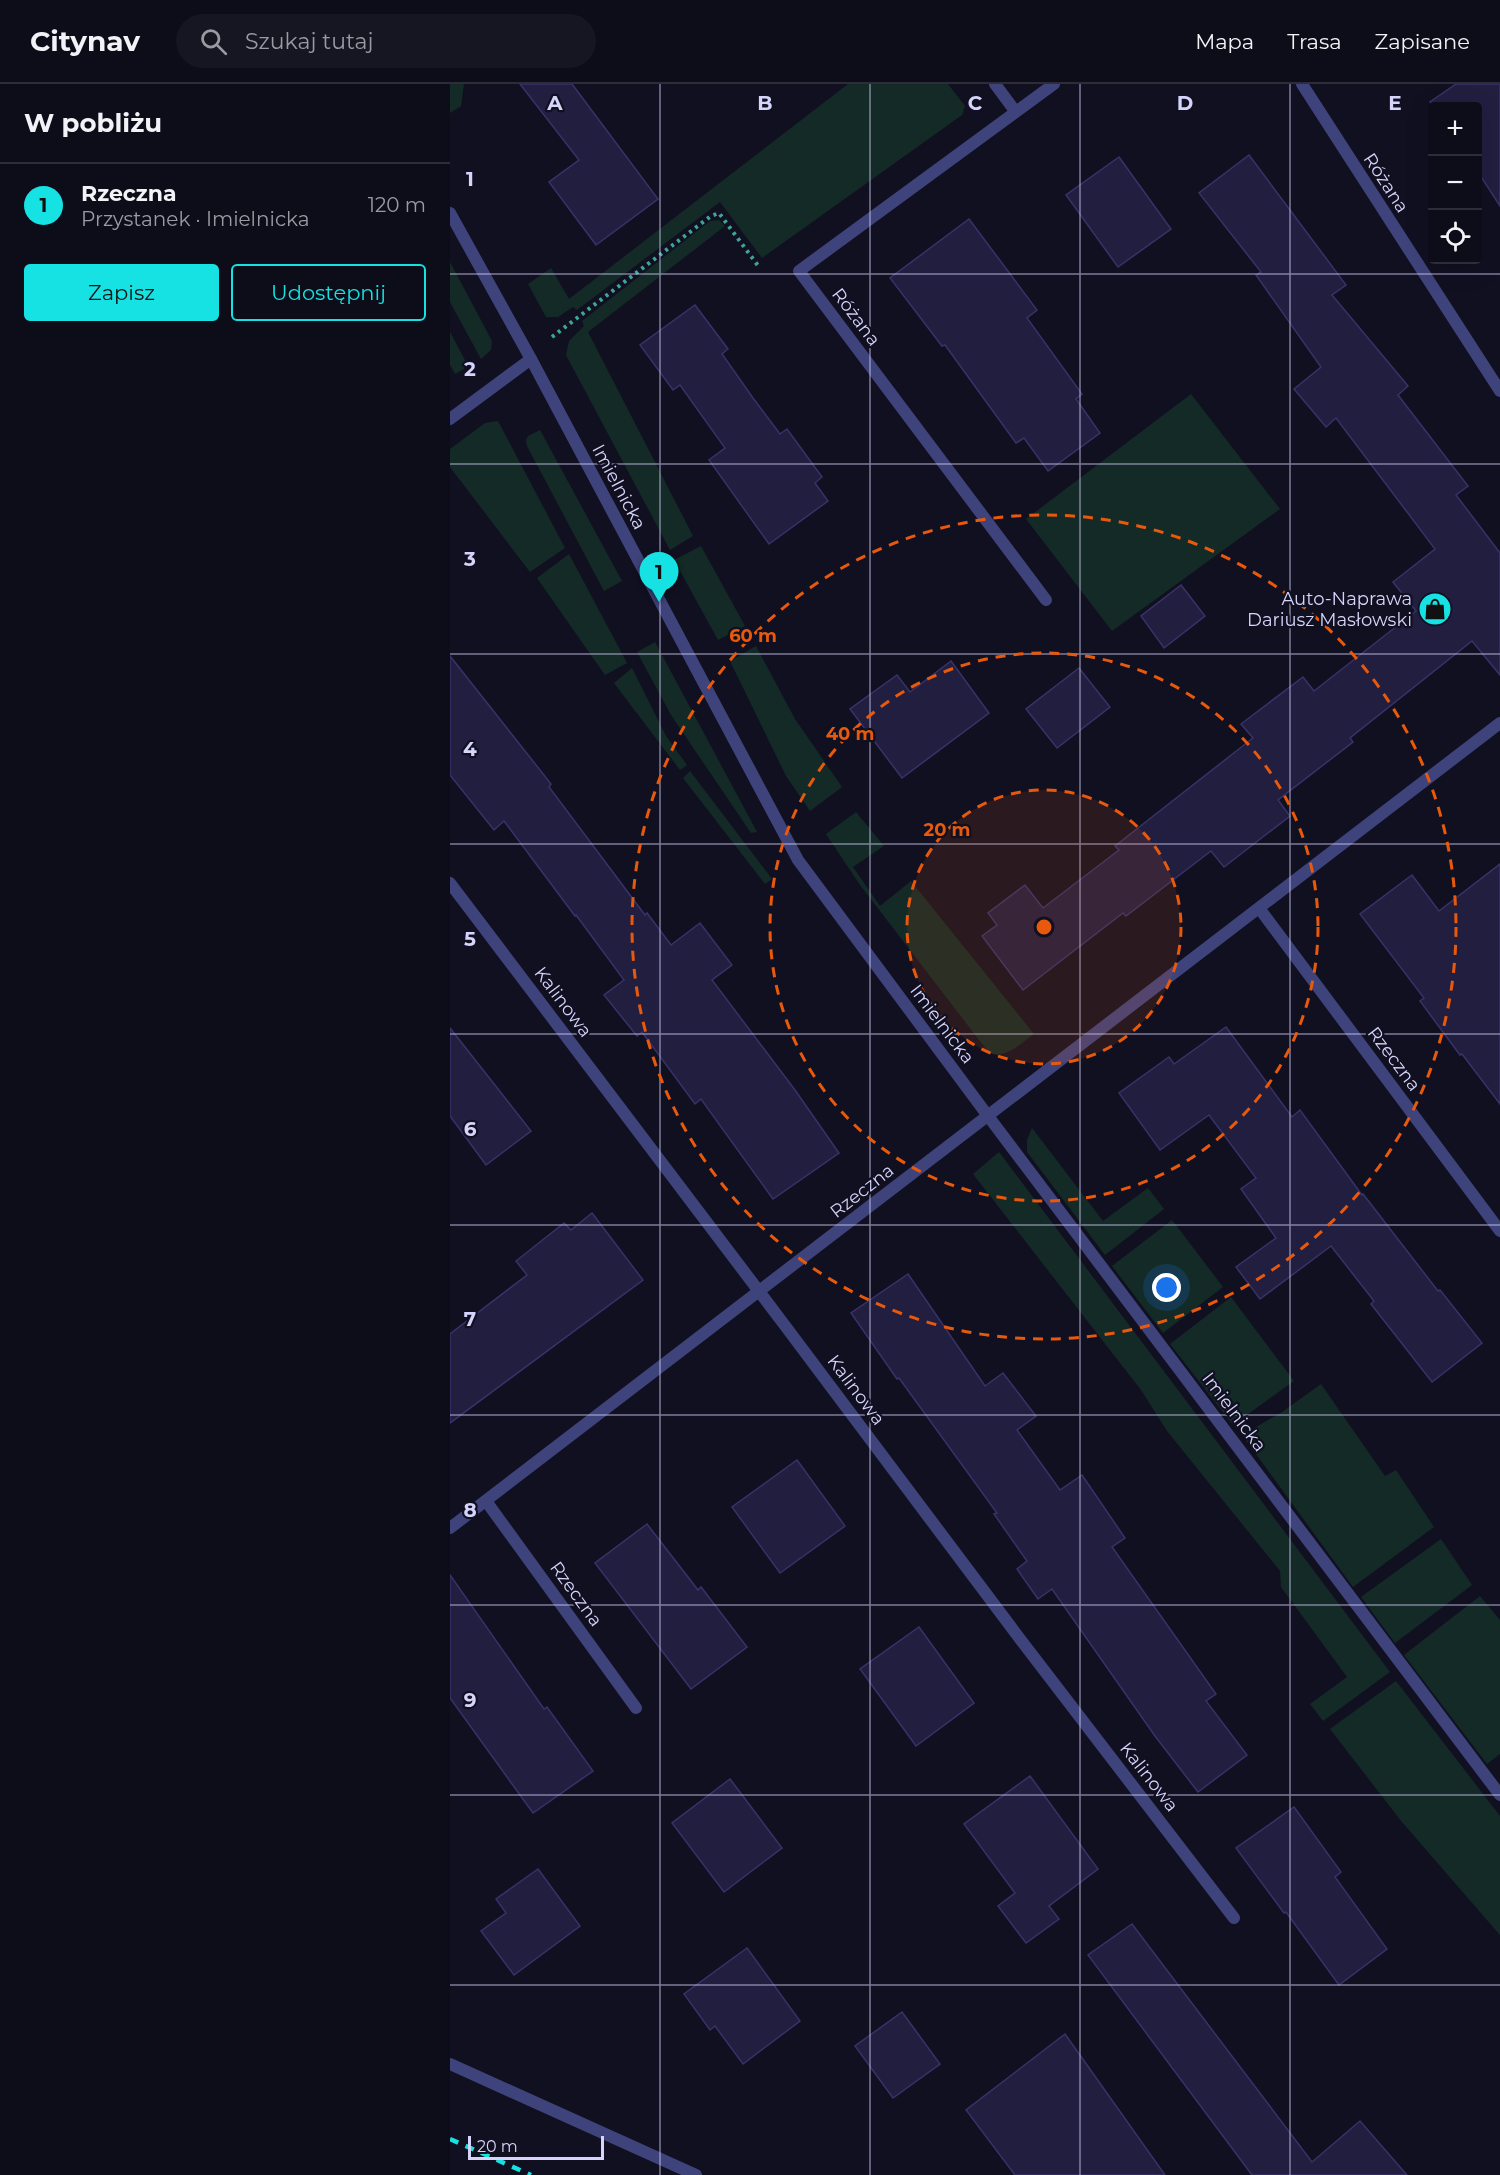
<!DOCTYPE html>
<html lang="pl">
<head>
<meta charset="utf-8">
<style>
  :root { --surface:#0d0c19; --page:#161522; --text:#f1f3f6; --muted:#9a9ba2; --line:#2d2c38; --accent:#17e2e3 }
  body { margin:0; font-family:Montserrat,sans-serif; background:var(--page); color:var(--text) }
  .controls { position:absolute; right:18px; top:18px; display:grid; overflow:hidden; border-radius:6px; box-shadow:0 6px 24px #0002 }
  .controls button { width:54px; height:54px; display:grid; place-items:center; padding:0; border:0; border-bottom:2px solid var(--line); background:var(--surface); color:var(--text); font:30px sans-serif }
  .scale { position:absolute; left:18px; bottom:15px; width:136px; box-sizing:border-box; padding-left:6px; border:3px solid #d5d4fb; border-top:0; font-size:16px; line-height:21px; white-space:nowrap; color:#d5d4fb; -webkit-text-stroke:4px #111021; paint-order:stroke }
  .you { position:absolute; left:717px; top:1204px; width:21px; height:21px; margin:-15px; border:4px solid #fff; border-radius:50%; background:#1a73e8; box-shadow:0 0 0 9px #1a73e833 }
  .badge { display:grid; place-items:center; width:39px; height:39px; border-radius:50%; background:var(--accent); color:#111; font-size:20px; font-weight:700 }
  .pin { position:absolute; translate:-50% -50px; filter:drop-shadow(0 2px 3px #0008) }
  .pin::after { content:''; position:absolute; top:32px; width:21px; height:18px; background:inherit; clip-path:polygon(0 0,100% 0,50% 100%) }
  .list { margin:0; padding:0; list-style:none }
  h2 { display:flex; justify-content:space-between; align-items:center; height:78px; margin:0; padding:0 24px; font-size:26px }
  h2 small { font-size:20px; font-weight:400; color:var(--muted) }
  .list li { display:grid; grid-template-columns:39px 1fr auto; gap:18px; align-items:center; box-sizing:border-box; height:84px; padding:0 24px; border-top:2px solid var(--line) }
  .list b { display:block; font-size:22px; white-space:nowrap }
  .list p { margin:0; font-size:20px; white-space:nowrap; color:var(--muted) }
  .list em { font-size:20px; font-style:normal; color:var(--muted) }
  .actions { display:flex; gap:12px; padding:18px 24px }
  .actions a { flex:1; padding:14px 0; border:2px solid var(--accent); border-radius:6px; text-align:center; font-size:21px; color:var(--accent) }
  .actions .main { background:var(--accent); color:#111 }
  .icon { flex:none; width:33px; height:33px; fill:none; stroke:currentColor; stroke-width:2; stroke-linecap:round; stroke-linejoin:round }
  .map { position:relative; flex:none; width:1050px; height:2091px; overflow:hidden }
  header { display:flex; align-items:center; gap:36px; box-sizing:border-box; height:84px; padding:0 30px; background:var(--surface); border-bottom:2px solid var(--line) }
  header strong { font-size:28px }
  nav { display:flex; gap:33px; margin-inline-start:auto; font-size:21px }
  .search { width:420px; height:54px; background:var(--page); display:flex; align-items:center; gap:15px; box-sizing:border-box; padding:0 21px; border-radius:33px; color:var(--muted); font-size:22px }
  main { display:flex }
  aside { flex:1; background:var(--surface) }
  .map>svg:first-child { display:block }
  .green { fill:#132a27 }
  .building { fill:#211e40; stroke:#383269; stroke-width:1.5 }
  .lines { fill:none; stroke-linecap:round; stroke-linejoin:round }
  .path { stroke:#3ba897; stroke-width:4; stroke-dasharray:3 4.5; stroke-linecap:butt }
  .pedestrian { stroke:#3f437b; stroke-width:12 }
  .minor { stroke:#3f437b; stroke-width:12 }
  .rail { stroke:#17e2e3; stroke-width:4.5; stroke-dasharray:9 8; stroke-linecap:butt }
  .grid { fill:none; stroke:#d5d4fb; stroke-width:1.5; stroke-opacity:0.55 }
  .ring { fill:none; stroke:#e8590c; stroke-width:3; stroke-dasharray:10 8 }
  .labels { text-anchor:middle; dominant-baseline:central; stroke-width:4.5; stroke-linejoin:round; paint-order:stroke }
  .street-label { font-size:18px; fill:#d5d4fb; stroke:#111021 }
  .poi-label { font-size:18px; fill:#d5d4fb; stroke:#111021; text-anchor:end }
  .grid-label { font-size:20px; text-anchor:middle; font-weight:bold; fill:#d5d4fb; stroke:#111021; stroke-width:4.5; stroke-linejoin:round; paint-order:stroke }
  .centre { fill:#e8590c; stroke:#111021; stroke-width:3 }
  .ring-label { font-size:18px; text-anchor:middle; font-weight:bold; fill:#e8590c; stroke:#111021; stroke-width:4.5; stroke-linejoin:round; paint-order:stroke }
</style>
</head>
<body>
<header>
<strong>Citynav</strong>
<div class="search"><svg class="icon" aria-label="search" viewBox="0 0 24 24"><circle cx="10" cy="10" r="6"/><path d="M15 15l6 6"/></svg>Szukaj tutaj</div>
<nav><a>Mapa</a><a>Trasa</a><a>Zapisane</a></nav>
</header>
<main>
<aside>
<h2>W pobliżu<small></small></h2>
<ul class="list">
<li><span class="badge">1</span><div><b>Rzeczna</b><p>Przystanek · Imielnicka</p></div><em>120 m</em></li>
</ul>
<div class="actions"><a class="main">Zapisz</a><a>Udostępnij</a></div>
</aside>
<div class="map">
<svg width="1050" height="2091" viewBox="0 0 1050 2091">
  <rect width="100%" height="100%" fill="#111021"/>
  <!-- green -->
  <g class="green">
    <polygon points="0,0 14,0 11,22 0,29"/>
    <polygon points="398,0 498,0 515,22 512,31 312,174 270,118 127,226 123,223 108,233 96,233 78,200 101,184 119,215"/>
    <polygon points="269,136 275,142 138,248 243,452 220,466 116,271 119,257 134,242 132,237 260,137"/>
    <polygon points="0,178 42,257 41,266 31,275 0,218"/>
    <polygon points="0,248 16,278 14,285 5,290 0,281"/>
    <polygon points="741,310 830,425 662,547 576,435"/>
    <polygon points="48,337 115,464 80,488 0,383 0,365 35,339"/>
    <polygon points="90,346 172,497 154,507 77,362 76,356 78,352"/>
    <polygon points="251,462 295,542 268,556 224,476"/>
    <polygon points="119,470 177,579 155,591 87,494"/>
    <polygon points="205,558 307,748 301,749 221,631 187,568"/>
    <polygon points="306,562 345,635 392,703 360,727 336,692 280,577"/>
    <polygon points="182,584 216,652 237,681 230,686 164,599"/>
    <polygon points="240,687 322,795 315,800 233,694"/>
    <path d="M406,728l28,34 -31,21 27,39 31,-25 123,153c-14,10 -28,25 -45,19l-129,-168 -34,-51z"/>
    <polygon points="582,1044 653,1137 698,1104 714,1125 655,1171 577,1068 577,1056"/>
    <polygon points="549,1068 940,1588 873,1637 860,1620 897,1593 831,1503 830,1487 717,1347 691,1306 523,1090"/>
    <polygon points="722,1136 773,1203 713,1249 662,1182"/>
    <polygon points="781,1213 844,1297 783,1341 720,1260"/>
    <polygon points="871,1300 935,1392 946,1386 984,1443 903,1503 792,1351 832,1328"/>
    <polygon points="991,1455 1022,1501 945,1559 911,1513"/>
    <polygon points="1030,1512 1050,1536 1050,1670 1037,1680 954,1571"/>
    <polygon points="946,1597 1050,1732 1050,1851 952,1738 880,1645"/>
  </g>
  <!-- building -->
  <g class="building">
    <polygon points="70,0 122,0 208,115 146,161 99,98 129,76"/>
    <polygon points="1006,0 1050,0 1050,122 1028,88 1028,22 983,22 980,18"/>
    <polygon points="799,71 896,201 882,211 958,302 948,311 1018,402 1006,411 1050,469 1050,591 1022,557 900,654 903,658 828,716 840,732 774,783 761,767 676,832 673,829 573,906 532,852 547,841 538,829 575,801 593,824 669,766 665,762 803,654 791,640 853,593 864,607 966,527 943,498 985,465 886,334 876,343 844,305 871,283 806,191 811,188 749,109"/>
    <polygon points="669,73 721,145 668,183 616,111"/>
    <polygon points="519,135 587,226 577,234 632,310 626,315 650,349 598,387 574,354 566,359 495,261 492,262 440,194"/>
    <polygon points="245,221 278,265 272,270 303,314 330,350 337,345 372,393 365,399 378,417 319,460 259,376 275,364 230,301 223,306 190,261"/>
    <polygon points="731,501 755,532 714,564 691,532"/>
    <polygon points="0,572 101,700 99,703 195,831 197,829 221,861 250,839 282,881 262,896 345,1006 389,1069 323,1115 251,1015 245,1020 192,948 187,952 154,911 174,896 126,831 125,832 54,737 44,746 0,691"/>
    <polygon points="501,577 539,629 452,694 400,625 447,591 460,608"/>
    <polygon points="629,584 660,623 607,664 576,625"/>
    <polygon points="1050,780 1050,1020 1012,970 1010,971 970,917 974,914 910,830 962,791 989,827"/>
    <polygon points="776,943 842,1033 850,1026 912,1111 913,1110 988,1207 990,1206 1032,1259 982,1298 921,1220 924,1217 881,1162 810,1215 786,1183 826,1154 791,1105 806,1094 759,1031 710,1066 669,1009 719,973 724,980"/>
    <polygon points="0,944 81,1047 36,1081 0,1032"/>
    <polygon points="142,1129 193,1196 0,1339 0,1250 77,1191 66,1177 114,1139 121,1146"/>
    <polygon points="458,1190 535,1302 553,1289 586,1332 567,1346 610,1406 632,1391 675,1454 662,1463 766,1610 756,1617 797,1671 748,1708 705,1652 602,1505 588,1515 567,1485 577,1477 544,1430 547,1429 449,1294 447,1295 401,1229"/>
    <polygon points="347,1376 395,1442 330,1489 282,1423"/>
    <polygon points="197,1440 248,1506 251,1503 297,1563 241,1605 145,1479"/>
    <polygon points="0,1491 94,1625 97,1623 143,1687 83,1729 0,1614"/>
    <polygon points="469,1543 524,1619 466,1662 410,1585"/>
    <polygon points="580,1692 648,1785 599,1822 609,1835 576,1859 548,1822 565,1809 514,1740"/>
    <polygon points="280,1695 332,1764 274,1808 222,1739"/>
    <polygon points="844,1723 891,1788 885,1793 937,1865 889,1901 836,1828 834,1829 786,1764"/>
    <polygon points="88,1785 130,1842 64,1891 31,1847 56,1829 46,1815"/>
    <polygon points="682,1840 862,2078 910,2037 957,2091 802,2091 638,1871"/>
    <polygon points="297,1864 350,1937 293,1980 265,1942 260,1946 234,1910"/>
    <polygon points="452,1928 490,1980 443,2014 405,1962"/>
    <polygon points="615,1950 715,2091 565,2091 516,2026"/>
  </g>
  <g class="lines">
    <!-- path -->
    <polyline class="path" points="102,253 261,132 269,129 309,183"/>
    <!-- pedestrian -->
    <polyline class="pedestrian" points="538,1032 1050,1711"/>
    <!-- minor -->
    <g class="minor">
      <polyline points="545,0 565,27"/>
      <polyline points="852,0 1050,307"/>
      <polyline points="0,129 81,275 348,776 538,1032"/>
      <polyline points="0,335 81,275"/>
      <polyline points="596,516 349,187 604,0"/>
      <polyline points="0,799 333,1239 567,1551 784,1834"/>
      <polyline points="809,824 1050,1147"/>
      <polyline points="36,1417 186,1624"/>
      <polyline points="0,1444 1050,639"/>
      <polyline points="0,1980 246,2091"/>
    </g>
    <!-- rail -->
    <polyline class="rail" points="0,2055 81,2091"/>
  </g>
  <!-- grid -->
  <path class="grid" d="M210,0v2091M420,0v2091M630,0v2091M840,0v2091M0,190h1050M0,380h1050M0,570h1050M0,760h1050M0,950h1050M0,1141h1050M0,1331h1050M0,1521h1050M0,1711h1050M0,1901h1050"/>
  <!-- distance rings -->
  <circle cx="594" cy="843" r="137" fill="#e8590c" fill-opacity=".12"/>
  <g class="ring">
    <circle cx="594" cy="843" r="137"/>
    <circle cx="594" cy="843" r="274"/>
    <circle cx="594" cy="843" r="412"/>
  </g>
  <!-- icons -->
  <defs>
    <g id="shop-disc" transform="scale(1.725)"><circle r="9.5" fill="#17e2e3" stroke="#111021"/><path d="M-5-2.5h2.3a2.7 3.5 0 0 1 5.4 0H5L5.5 6h-11ZM-1.5-2.5h3a1.5 2.3 0 0 0-3 0Z" fill="#111"/></g>
  </defs>
  <g fill-rule="evenodd">
    <use href="#shop-disc" x="985" y="525"/>
  </g>
  <g class="labels">
    <!-- street labels -->
    <g class="street-label">
      <text transform="translate(936 99) rotate(57)">Różana</text>
      <text transform="translate(406 233) rotate(53)">Różana</text>
      <text transform="translate(169 403) rotate(62)">Imielnicka</text>
      <text transform="translate(113 918) rotate(53)">Kalinowa</text>
      <text transform="translate(492 940) rotate(53)">Imielnicka</text>
      <text transform="translate(944 975) rotate(53)">Rzeczna</text>
      <text transform="translate(412 1107) rotate(-38)">Rzeczna</text>
      <text transform="translate(406 1306) rotate(53)">Kalinowa</text>
      <text transform="translate(784 1328) rotate(53)">Imielnicka</text>
      <text transform="translate(126 1510) rotate(54)">Rzeczna</text>
      <text transform="translate(699 1693) rotate(52)">Kalinowa</text>
    </g>
    <!-- poi labels -->
    <g class="poi-label">
      <text x="962" y="515">Auto-Naprawa<tspan x="962" dy="21">Dariusz Masłowski</tspan></text>
    </g>
  </g>
  <g class="grid-label">
    <text x="105" y="26">A</text>
    <text x="315" y="26">B</text>
    <text x="525" y="26">C</text>
    <text x="735" y="26">D</text>
    <text x="945" y="26">E</text>
    <text x="20" y="102">1</text>
    <text x="20" y="292">2</text>
    <text x="20" y="482">3</text>
    <text x="20" y="672">4</text>
    <text x="20" y="862">5</text>
    <text x="20" y="1052">6</text>
    <text x="20" y="1242">7</text>
    <text x="20" y="1433">8</text>
    <text x="20" y="1623">9</text>
  </g>
  <circle cx="594" cy="843" r="9" class="centre"/>
  <g class="ring-label">
    <text x="303" y="558">60 m</text>
    <text x="400" y="656">40 m</text>
    <text x="497" y="752">20 m</text>
  </g>
</svg>
<div class="controls">
<button>+</button>
<button>−</button>
<button><svg class="icon" aria-label="locate" viewBox="0 0 24 24"><circle cx="12" cy="12" r="6"/><path d="M12 2v4M12 18v4M2 12h4M18 12h4"/></svg></button>
</div>
<div class="scale">20 m</div>
<div class="you"></div>
<div class="pin badge" style="left:209px;top:518px">1</div>
</div>
</main>
</body>
</html>
